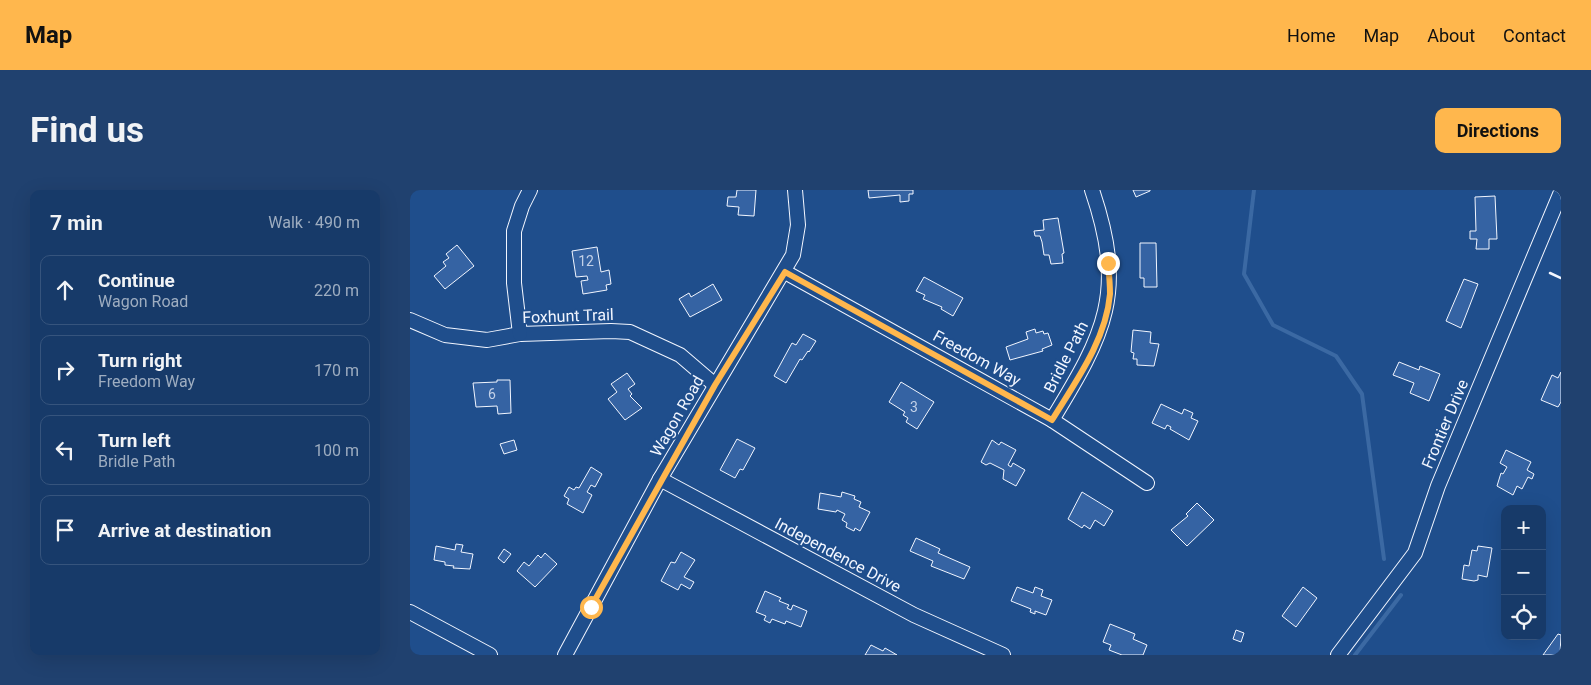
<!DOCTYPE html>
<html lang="en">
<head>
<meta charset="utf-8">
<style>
  :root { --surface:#173a69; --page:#20416f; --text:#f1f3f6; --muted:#9eadc0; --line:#36547d; --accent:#ffb74d }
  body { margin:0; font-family:Roboto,sans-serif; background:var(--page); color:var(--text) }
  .controls { position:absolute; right:15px; bottom:15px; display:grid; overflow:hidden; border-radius:10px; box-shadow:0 5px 20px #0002 }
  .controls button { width:45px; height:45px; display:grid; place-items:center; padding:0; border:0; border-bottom:1px solid var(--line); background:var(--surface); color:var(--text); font:25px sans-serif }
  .stop { position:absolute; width:15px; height:15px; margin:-11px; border:4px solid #ffb74d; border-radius:50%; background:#fff }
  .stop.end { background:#ffb74d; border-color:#fff; box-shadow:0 1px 5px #0008 }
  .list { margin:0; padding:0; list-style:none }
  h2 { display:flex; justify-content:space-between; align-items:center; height:65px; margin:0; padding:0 20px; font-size:21px }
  h2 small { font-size:16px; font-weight:400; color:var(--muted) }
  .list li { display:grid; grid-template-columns:32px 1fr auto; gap:15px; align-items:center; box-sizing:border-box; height:70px; margin:0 10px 10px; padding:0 10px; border:1px solid var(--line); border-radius:10px }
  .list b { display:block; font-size:19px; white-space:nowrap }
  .list p { margin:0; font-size:16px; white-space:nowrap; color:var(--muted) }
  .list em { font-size:16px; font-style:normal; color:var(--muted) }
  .icon { flex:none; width:28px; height:28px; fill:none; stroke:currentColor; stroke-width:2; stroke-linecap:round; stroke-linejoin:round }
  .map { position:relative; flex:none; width:1151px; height:465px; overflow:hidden; border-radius:10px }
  header { display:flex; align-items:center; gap:30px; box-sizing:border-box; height:70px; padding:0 25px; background:var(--accent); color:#111 }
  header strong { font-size:24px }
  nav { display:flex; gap:28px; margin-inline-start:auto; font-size:18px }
  .intro { display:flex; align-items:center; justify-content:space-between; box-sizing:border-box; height:120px; padding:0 30px }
  h1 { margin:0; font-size:35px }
  .button { padding:12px 22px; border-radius:10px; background:var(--accent); color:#111; font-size:18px; font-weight:700 }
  main { display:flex; gap:30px; padding:0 30px }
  aside { flex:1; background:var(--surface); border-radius:10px; box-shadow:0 5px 20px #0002 }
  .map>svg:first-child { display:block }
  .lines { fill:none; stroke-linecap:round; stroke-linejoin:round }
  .stream { stroke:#3b69a3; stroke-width:4 }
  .building { fill:#3563a3; stroke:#f2f6ff }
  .minor-casing { stroke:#f2f6ff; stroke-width:16 }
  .minor { stroke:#1f4e8c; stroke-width:14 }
  .wall { stroke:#f2f6ff; stroke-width:2.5 }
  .route { stroke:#ffb74d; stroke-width:6 }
  .labels { text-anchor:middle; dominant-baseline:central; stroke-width:4; stroke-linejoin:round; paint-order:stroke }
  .number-label { font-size:14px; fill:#c3d1e8 }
  .street-label { font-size:16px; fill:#f2f6ff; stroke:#1f4e8c }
</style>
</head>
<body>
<header>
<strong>Map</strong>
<nav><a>Home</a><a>Map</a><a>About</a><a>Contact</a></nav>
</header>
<div class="intro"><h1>Find us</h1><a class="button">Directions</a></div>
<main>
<aside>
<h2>7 min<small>Walk · 490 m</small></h2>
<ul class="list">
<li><svg class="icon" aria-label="ahead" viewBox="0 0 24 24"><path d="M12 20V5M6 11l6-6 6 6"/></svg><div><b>Continue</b><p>Wagon Road</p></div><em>220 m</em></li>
<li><svg class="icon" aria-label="right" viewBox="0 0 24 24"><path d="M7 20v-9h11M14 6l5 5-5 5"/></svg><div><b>Turn right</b><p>Freedom Way</p></div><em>170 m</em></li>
<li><svg class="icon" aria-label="left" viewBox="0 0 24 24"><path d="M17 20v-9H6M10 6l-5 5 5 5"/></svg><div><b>Turn left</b><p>Bridle Path</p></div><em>100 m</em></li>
<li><svg class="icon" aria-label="arrive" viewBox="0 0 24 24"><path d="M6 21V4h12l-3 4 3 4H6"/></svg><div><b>Arrive at destination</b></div></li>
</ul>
</aside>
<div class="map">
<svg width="1151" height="465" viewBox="0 0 1151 465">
  <rect width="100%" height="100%" fill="#1f4e8c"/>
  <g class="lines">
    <!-- stream -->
    <g class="stream">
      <polyline points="844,0 834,84 863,135 926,166 952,204 974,369"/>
      <polyline points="945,465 991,405"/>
    </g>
  </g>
  <!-- building -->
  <g class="building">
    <polygon points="327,0 346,0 344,26 328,25 329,17 317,16 318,7 326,7"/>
    <polygon points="458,0 503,0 503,4 499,4 499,11 490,12 490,5 459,8"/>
    <polygon points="723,0 740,0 740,1 726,7"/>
    <polygon points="1085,6 1087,49 1079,49 1079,59 1066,59 1067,49 1060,49 1060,41 1066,41 1065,7"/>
    <polygon points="648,28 654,63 652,64 653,73 641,74 639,65 634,65 632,52 630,46 625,46 624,41 634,40 633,30"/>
    <polygon points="730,53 746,53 747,97 734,97 734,88 730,88"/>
    <polygon points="47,55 64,76 35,99 24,86 36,76 33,72 39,68 36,64"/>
    <polygon points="187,57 191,82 199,80 201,94 196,95 197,100 173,104 171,91 178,90 177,86 166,87 162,61"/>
    <polygon points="514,87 553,108 543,126 531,119 532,117 513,109 515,105 506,101"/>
    <polygon points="1054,89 1068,94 1051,138 1036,131"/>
    <polygon points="303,94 312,110 280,127 269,109 279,103 281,107"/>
    <polygon points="625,139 626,143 633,141 634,144 638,143 642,155 632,159 633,161 600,170 596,157 618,149 616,142"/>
    <polygon points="723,140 741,142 740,153 749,154 744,176 727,175 727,169 723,169 724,163 721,162"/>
    <polygon points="393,144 406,151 399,162 398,161 392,170 390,169 376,193 364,186 382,153 386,155"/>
    <polygon points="989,172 1009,180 1010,176 1030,184 1019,211 1000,203 1004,193 983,185"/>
    <polygon points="1151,182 1151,212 1148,217 1131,210 1142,185 1148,188"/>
    <polygon points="217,183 225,194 218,199 222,204 220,206 232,218 215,230 198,209 207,202 201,194"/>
    <polygon points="87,190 100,190 101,223 88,224 87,216 66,217 63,193 87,192"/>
    <polygon points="491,192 524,212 507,239 496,232 498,228 493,225 495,222 479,212"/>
    <polygon points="751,214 772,224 774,219 783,223 781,228 788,231 779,250 760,239 761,237 757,235 755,239 742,233"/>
    <polygon points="327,249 345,258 333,280 330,279 325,288 310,280"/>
    <polygon points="104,250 107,260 94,264 90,254"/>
    <polygon points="582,250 589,255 591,252 606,260 598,275 601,277 603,273 615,280 606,296 593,289 594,280 580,273 576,275 571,272"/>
    <polygon points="1096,260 1121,272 1117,280 1124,284 1122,289 1118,287 1112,299 1107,296 1103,305 1087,296 1091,283 1093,284 1097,277 1090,273"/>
    <polygon points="181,277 192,284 185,297 181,295 177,302 182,305 173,323 157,314 159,309 154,306 159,297 164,300 166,297 169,298"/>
    <polygon points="432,302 445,306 444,309 451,312 449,317 460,322 450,341 445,338 444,341 436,337 437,333 432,330 435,324 427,320 426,322 408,319 410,303 431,307"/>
    <polygon points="672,302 703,321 694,336 685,330 680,339 674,335 672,338 658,329"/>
    <polygon points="787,313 804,330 777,356 761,340 778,326 776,324"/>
    <polygon points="506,348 530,359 528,363 560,377 554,389 521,376 523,371 500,361"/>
    <polygon points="46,354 53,355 51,362 63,364 60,379 43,378 44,376 35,375 35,372 24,370 26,356 45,360"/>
    <polygon points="1068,356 1082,358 1077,387 1068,385 1068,390 1064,391 1052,389 1054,375 1059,376 1062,360 1067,361"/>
    <polygon points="94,359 101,364 94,373 88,368"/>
    <polygon points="271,362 285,370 274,387 284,392 280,399 271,394 268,400 251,391 261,372 265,373"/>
    <polygon points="135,363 147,374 125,397 107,381 114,372 119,376 128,365 131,368"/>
    <polygon points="607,397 623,403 625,397 633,400 631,406 642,410 636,425 625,421 625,424 620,422 621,419 601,411"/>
    <polygon points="893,397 907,408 886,437 872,426"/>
    <polygon points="355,401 371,408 369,411 379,415 377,418 381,420 383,415 397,421 391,437 376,431 375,434 362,429 360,433 354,430 356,426 346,422"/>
    <polygon points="700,434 725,444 723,449 737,455 733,465 712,465 699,460 701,455 693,452"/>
    <polygon points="826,440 834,443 831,452 823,449"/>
    <polygon points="1148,444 1151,445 1150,465 1133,465"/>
    <polygon points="461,455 473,461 475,458 487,465 455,465"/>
  </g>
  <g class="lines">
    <!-- minor casing -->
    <g class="minor-casing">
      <g id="minor">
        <polyline points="375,82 642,230 737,293"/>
        <polyline points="0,130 35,145 77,150 110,144 201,141 220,142 270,165 305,195"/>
        <polyline points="110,144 104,93 104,41 112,16 120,0"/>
        <path d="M642,230c53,-87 75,-127 40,-230"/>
        <polyline points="250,289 504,425 593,465"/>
        <polyline points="0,422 80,465"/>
        <polyline points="155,465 250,289 383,65 388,35 385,0"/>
        <polyline points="928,465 1005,363 1028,296 1151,2"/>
      </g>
    </g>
    <!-- minor -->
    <use href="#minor" class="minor"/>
    <!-- wall -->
    <polyline class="wall" points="1140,83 1151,88"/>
  </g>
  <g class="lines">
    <!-- route -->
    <path class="route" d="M181,417l124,-222 70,-113 267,148c24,-39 54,-80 58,-126 0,-10 -1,-21 -2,-31"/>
  </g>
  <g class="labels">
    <!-- number labels -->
    <g class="number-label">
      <text x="176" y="71">12</text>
      <text x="82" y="204">6</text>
      <text x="504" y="217">3</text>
    </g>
    <!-- street labels -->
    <g class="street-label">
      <text transform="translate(158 126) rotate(-2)">Foxhunt Trail</text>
      <text transform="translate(656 167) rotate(-63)">Bridle Path</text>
      <text transform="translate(567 168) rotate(29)">Freedom Way</text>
      <text transform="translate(267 226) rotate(-60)">Wagon Road</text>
      <text transform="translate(1035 234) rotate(-67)">Frontier Drive</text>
      <text transform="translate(428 365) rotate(28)">Independence Drive</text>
    </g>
  </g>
</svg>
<div class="controls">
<button>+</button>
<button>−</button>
<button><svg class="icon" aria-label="locate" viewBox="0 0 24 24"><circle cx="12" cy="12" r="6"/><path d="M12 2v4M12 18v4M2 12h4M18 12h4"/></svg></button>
</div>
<div class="stop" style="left:181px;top:417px"></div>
<div class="stop end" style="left:698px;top:73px"></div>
</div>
</main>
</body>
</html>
